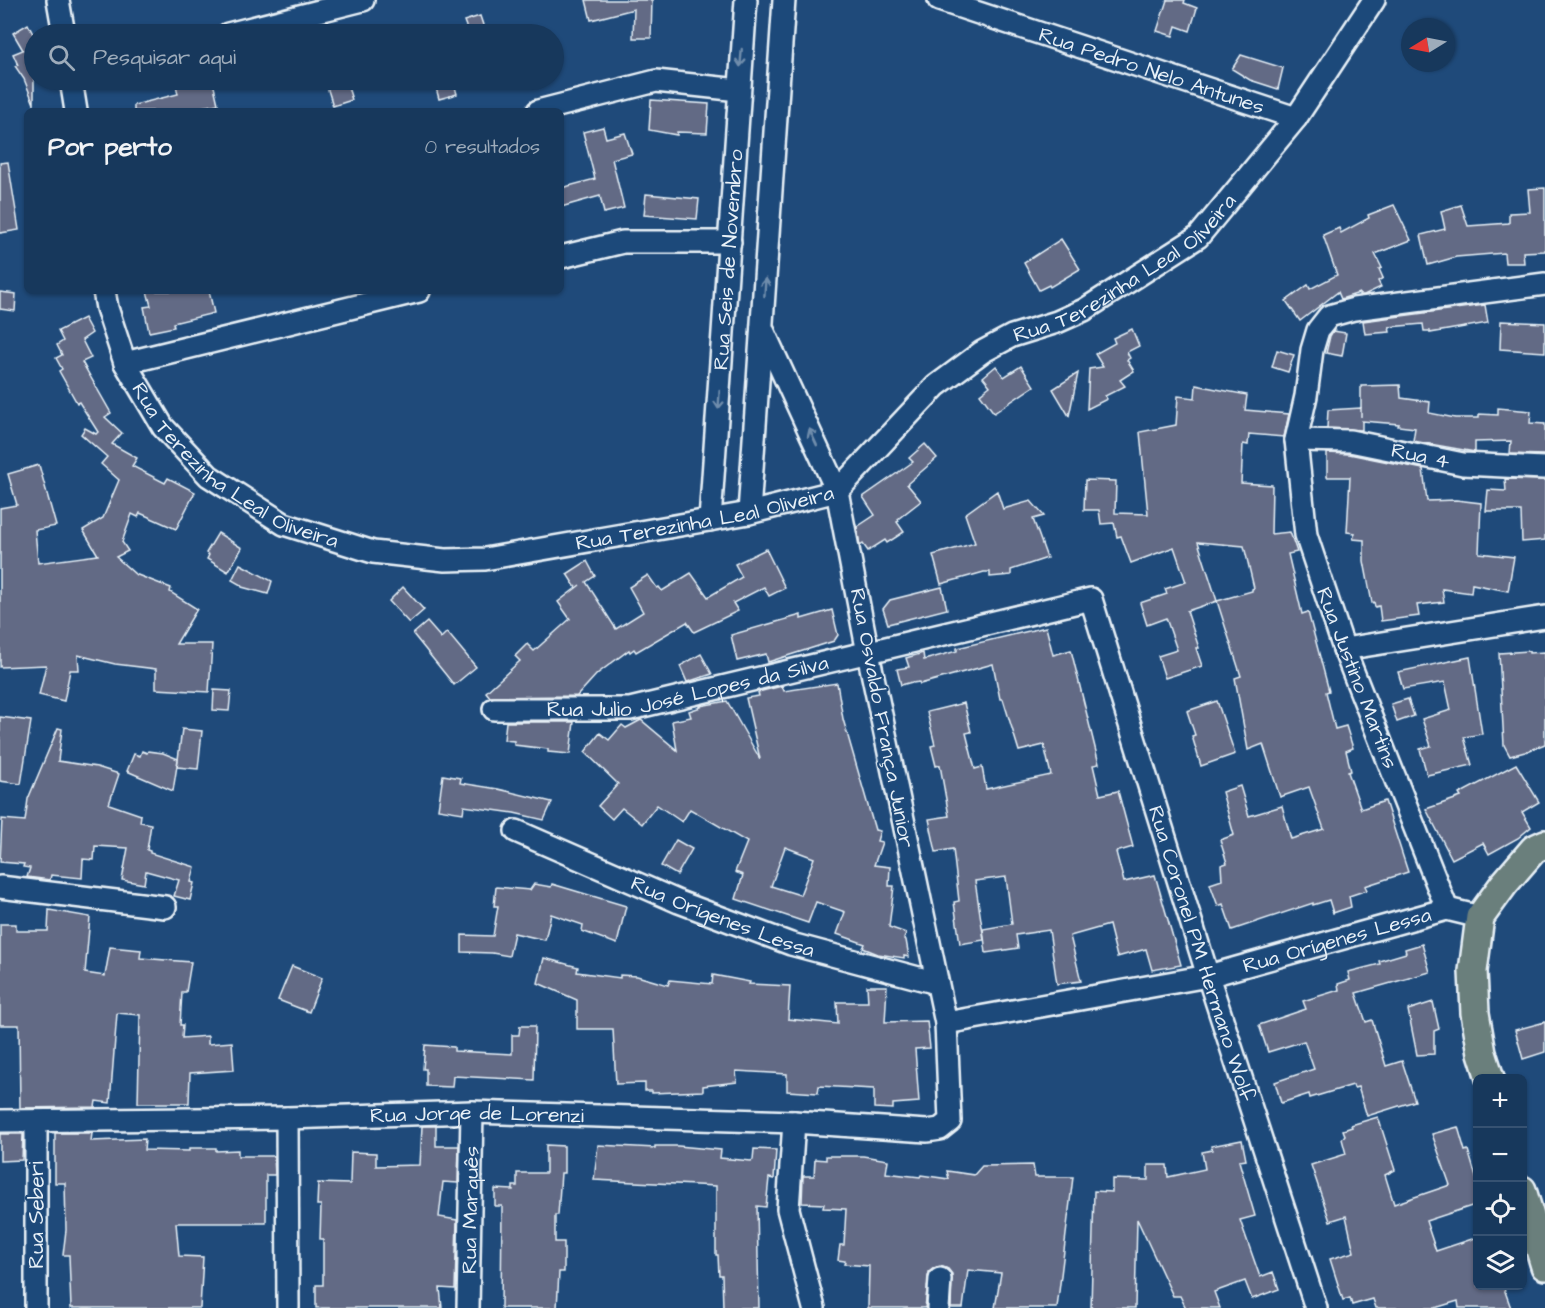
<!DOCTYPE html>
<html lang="pt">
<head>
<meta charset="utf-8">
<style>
  :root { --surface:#17385c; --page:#203f62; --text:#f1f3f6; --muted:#9eacbb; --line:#365272 }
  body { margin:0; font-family:"Architects Daughter",sans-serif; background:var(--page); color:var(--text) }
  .controls { position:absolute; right:18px; bottom:18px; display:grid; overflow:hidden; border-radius:9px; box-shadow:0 2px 4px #0004 }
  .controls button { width:54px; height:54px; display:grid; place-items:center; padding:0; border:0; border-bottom:2px solid var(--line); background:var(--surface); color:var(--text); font:30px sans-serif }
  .compass { position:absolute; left:1401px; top:18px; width:54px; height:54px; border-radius:50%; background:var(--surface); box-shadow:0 2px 4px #0004; rotate:260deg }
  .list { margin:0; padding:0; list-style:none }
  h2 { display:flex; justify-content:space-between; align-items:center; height:78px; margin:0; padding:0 24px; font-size:26px }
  h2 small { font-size:20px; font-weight:400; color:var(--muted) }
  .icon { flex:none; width:33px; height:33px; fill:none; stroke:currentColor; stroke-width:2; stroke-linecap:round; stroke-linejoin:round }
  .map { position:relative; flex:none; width:1545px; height:1308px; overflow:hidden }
  .search { position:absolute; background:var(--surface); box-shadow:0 2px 4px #0004; left:24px; top:24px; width:540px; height:66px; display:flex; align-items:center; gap:15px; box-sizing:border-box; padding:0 21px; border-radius:33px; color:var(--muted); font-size:22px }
  .panel { position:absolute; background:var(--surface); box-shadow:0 2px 4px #0004; left:24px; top:108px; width:540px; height:186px; border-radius:9px }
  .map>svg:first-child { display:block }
  .building { fill:#626a85; stroke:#e8f1f8; stroke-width:1.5; fill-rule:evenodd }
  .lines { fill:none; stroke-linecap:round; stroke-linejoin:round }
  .minor-casing { stroke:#e8f1f8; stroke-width:26 }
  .major-casing { stroke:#e8f1f8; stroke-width:32 }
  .minor { stroke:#1f4a7a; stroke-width:21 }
  .major { stroke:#6b7f7c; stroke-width:27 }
  .oneway { stroke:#6f8dac }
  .labels { text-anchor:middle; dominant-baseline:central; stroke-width:4.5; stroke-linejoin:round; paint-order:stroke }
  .street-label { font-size:21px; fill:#e8f1f8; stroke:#1f4a7a }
</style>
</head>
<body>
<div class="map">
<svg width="1545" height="1308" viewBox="0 0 1545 1308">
  <rect width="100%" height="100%" fill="#1f4a7a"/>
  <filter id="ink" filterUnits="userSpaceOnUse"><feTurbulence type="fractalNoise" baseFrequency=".0167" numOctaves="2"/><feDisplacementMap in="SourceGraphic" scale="12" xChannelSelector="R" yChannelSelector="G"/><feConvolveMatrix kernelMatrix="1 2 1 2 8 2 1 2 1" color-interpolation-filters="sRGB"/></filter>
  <g filter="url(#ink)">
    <!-- building -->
    <g class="building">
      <polygon points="586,0 652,0 651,38 633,38 634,9 591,20"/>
      <polygon points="1167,0 1185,0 1184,3 1197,8 1190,31 1176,26 1173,36 1157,31"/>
      <polygon points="480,16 486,34 469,34 464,21"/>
      <polygon points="28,24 34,36 34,104 24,79 15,66 18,65 13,54 23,50 13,33"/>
      <polygon points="1241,55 1283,68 1278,89 1250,80 1232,69"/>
      <polygon points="175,80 190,80 192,86 213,82 218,104 200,107 201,111 134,111 134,105 178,94"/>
      <polygon points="325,80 346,80 352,100 333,106"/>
      <polygon points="434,80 453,80 457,94 439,99"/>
      <polygon points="651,100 709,104 707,133 677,132 677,135 649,130"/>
      <polygon points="603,127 606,138 625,133 632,154 612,159 624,208 604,213 600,196 561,207 561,188 595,179 583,132"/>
      <polygon points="8,162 19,230 0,233 0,163"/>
      <polygon points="1545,188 1545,251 1523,252 1524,263 1505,263 1504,253 1456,257 1428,265 1421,235 1445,229 1441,211 1461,205 1468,226 1509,223 1509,213 1530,212 1528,189"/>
      <polygon points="646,194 699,199 697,219 644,215"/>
      <polygon points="1394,205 1411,240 1375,254 1382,268 1379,269 1383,278 1378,281 1381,287 1364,295 1359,295 1359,293 1341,299 1338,292 1300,321 1286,301 1308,285 1310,289 1337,275 1323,235 1339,228 1341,233 1369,218 1368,215"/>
      <polygon points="1061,239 1080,269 1050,287 1049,285 1039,290 1024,263"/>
      <polygon points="147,291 209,291 214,313 173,323 174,327 149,332 144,307 151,306"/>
      <polygon points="0,292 16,294 15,311 0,309"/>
      <polygon points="1485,305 1488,323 1430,333 1430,331 1424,331 1423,324 1389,327 1390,332 1365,334 1363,321"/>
      <polygon points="84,318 92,333 82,340 91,358 82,362 111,413 105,417 122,433 112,444 137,458 132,466 165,483 168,478 195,492 176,529 140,513 138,517 132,514 122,542 128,551 116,557 135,574 171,588 170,592 197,609 176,644 212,644 209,692 156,689 156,669 115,664 78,655 79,670 70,670 64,701 39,695 46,665 0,667 0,508 17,505 8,474 39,465 56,526 35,530 38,563 98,555 83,530 103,518 119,480 101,464 107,457 81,434 85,428 96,434 98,432 79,402 77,403 59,371 62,369 56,358 62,355 57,345 63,341 58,331"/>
      <polygon points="1501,321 1545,323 1545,352 1500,349"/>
      <polygon points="1132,329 1139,346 1127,352 1130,358 1127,360 1134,371 1120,380 1125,386 1105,396 1107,399 1087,409 1089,369 1103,367 1095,354 1115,343 1113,338"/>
      <polygon points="1333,331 1346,333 1342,356 1326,353 1330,336"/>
      <polygon points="1277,350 1294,355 1288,372 1272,367"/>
      <polygon points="996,366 1004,377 1021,366 1034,386 994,413 980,394 990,386 983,377"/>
      <polygon points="1078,373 1069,416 1053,389"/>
      <path d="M1196,385l51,10 -2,15 44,4 -5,23 -35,-3 -1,11 -5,-1 -2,39 31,2 -1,49 19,-2 7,20 -9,2 14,60 6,-2 21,79 -3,1 9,37 11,-3 7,22 -7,3 5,20 -3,1 13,37 24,-8 23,71 -43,14 2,4 -18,6 2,11 -18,6 -4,-13 -16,5v-2l-81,27 -9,-26 -5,2 -8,-22 12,-4 -1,-15 6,-2 -7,-23 14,-5 -12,-43 18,-6 9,30 33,-10 9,33 33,-10 -15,-42 -29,10 -17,-53 -15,6 -13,-72 6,-2 -24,-75 -30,10 12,37h-3l6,18 -37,12 -7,-22 19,-6 -11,-32 -19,7 -7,-22 27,-9 -2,-5 21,-7 -12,-35 -43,16 -10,-27 -4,1 -3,-14 -13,1 -2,-14h-15l1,-30 31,1 -1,32 33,1 -8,-82 36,-7 2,-29 17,2zM1198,542l46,4 10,42 -2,1v2l-35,10z"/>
      <polygon points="1400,385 1401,398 1430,402 1429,413 1455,418 1479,418 1479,414 1498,415 1498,408 1531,411 1530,423 1545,424 1545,455 1510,454 1511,441 1475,442 1475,452 1413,441 1415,428 1398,426 1399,424 1362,421 1362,430 1327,428 1328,410 1361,408 1361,417 1361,386"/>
      <polygon points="925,444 937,458 907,484 921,501 898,519 899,521 897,522 904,532 887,543 885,540 868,551 863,544 860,546 857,527 875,515 863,497 913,462 909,458"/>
      <polygon points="1327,453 1349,454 1423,469 1427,501 1456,500 1481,503 1479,553 1514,557 1508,591 1472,584 1471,593 1442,589 1444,602 1417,605 1419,616 1381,621 1379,606 1375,607 1374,602 1372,603 1364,561 1364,540 1353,539 1355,533 1347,532 1350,477 1327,477"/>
      <polygon points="1505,479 1545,480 1545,540 1522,542 1521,511 1486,511 1488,490 1506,491"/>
      <polygon points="997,491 1003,509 1031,501 1044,516 1033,519 1047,558 1011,570 1011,575 990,577 990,572 984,572 941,584 933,555 975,543 965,514"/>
      <polygon points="218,533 242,548 228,572 207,559 209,555 206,553"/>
      <polygon points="766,549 785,588 769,596 764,587 733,603 738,611 694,632 687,622 636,652 634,649 630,652 629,650 597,674 577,696 490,697 486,692 520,661 515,656 527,644 534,651 570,619 558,602 580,585 576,588 567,574 587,561 595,576 586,582 616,629 643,612 629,587 648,575 657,588 659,587 662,591 691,573 708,597 742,577 735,564"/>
      <polygon points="240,564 272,581 268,594 242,587 241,585 232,580"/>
      <polygon points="403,587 424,610 409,623 389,601"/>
      <polygon points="942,587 947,609 888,624 883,609 890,600"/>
      <polygon points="832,610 838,635 834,641 768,662 766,654 737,661 731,635 801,615 801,619"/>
      <polygon points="427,622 441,638 447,632 476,667 454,685 413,634"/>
      <polygon points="1046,627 1053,655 1071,650 1099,764 1093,765 1100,795 1118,791 1133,847 1116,852 1124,882 1155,875 1181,965 1152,970 1146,949 1117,957 1109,925 1070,936 1081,981 1057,984 1049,930 1016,935 1018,948 986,953 983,929 1012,924 1006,877 975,881 984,940 960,944 954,902 959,901 953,849 936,852 929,819 949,816 940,765 936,766 931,746 935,745 927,712 964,703 971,732 966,733 975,769 982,767 986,789 1051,775 1044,745 1019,751 1003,699 1000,699 993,664 920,684 919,682 913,683 912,682 901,685 897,669 909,667 906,658 923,653 924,660 957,651 957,648"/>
      <polygon points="1529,651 1529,653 1545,652 1545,744 1525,752 1510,756 1504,745 1499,653"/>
      <polygon points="701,654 712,674 687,682 680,666"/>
      <polygon points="1470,657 1482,734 1464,737 1472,765 1427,775 1420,749 1431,746 1422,719 1451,710 1445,682 1403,689 1398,672"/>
      <path d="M837,683l6,36 32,111 5,1 -3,10 5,1 -8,23 16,2 -1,19h5l-5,41 17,6 -2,6 2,1 3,17 -5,-1v2l-26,-4 -15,-6 2,-4 -28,-10 8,-22 -29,-10 -8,21 -72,-24 7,-24 -8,-3 12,-30 -57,-33 -8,13 -25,-17 -15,19 -20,-16 -10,11 -14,-13 20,-22 -33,-32 15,-19 9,7 13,-15 4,3 15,-8 36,30 -5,-29 19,-4 -2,-6 12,-4 -1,-1 27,-5 33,58 -14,-61 13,-2 -1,-4 24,-6 2,5zM785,847l29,11 -14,37 -29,-9z"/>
      <polygon points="214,690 231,691 229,711 213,710"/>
      <polygon points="1408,699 1414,716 1397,722 1391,704"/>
      <polygon points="1217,701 1235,754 1201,766 1192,736 1195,735 1187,711"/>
      <polygon points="0,717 31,721 21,784 0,781"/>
      <polygon points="506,722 574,722 570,754 548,752 548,749 514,745 514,741 504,740"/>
      <polygon points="58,728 62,729 58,761 97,767 119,774 109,804 141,815 140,822 151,824 147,850 150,851 150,853 195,867 191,882 194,883 190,900 174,896 179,880 146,871 144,884 122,880 128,848 95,846 94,860 83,859 82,878 51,875 50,880 27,877 30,868 23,867 24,864 0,862 2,819 25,821 28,799"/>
      <polygon points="182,729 202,731 198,769 177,767"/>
      <polygon points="142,751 147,753 148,751 163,753 178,759 173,791 127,771 134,754 140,756"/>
      <polygon points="1516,764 1539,802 1522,812 1531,827 1518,838 1489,854 1483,843 1452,859 1426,809 1461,797 1459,794"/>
      <polygon points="443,775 461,778 460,783 498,789 552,802 544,820 514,813 464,806 463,813 438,809"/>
      <polygon points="676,840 692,849 677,875 661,866"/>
      <polygon points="534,884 551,887 552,884 626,906 617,944 582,931 583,925 551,914 545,940 514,933 509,956 492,953 462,952 462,935 493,936 498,906 494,906 496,887 530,890"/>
      <polygon points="49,910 90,917 85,973 105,976 110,947 141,950 140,958 191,962 186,992 182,992 180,1025 183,1025 182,1038 208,1036 208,1044 232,1042 234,1070 190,1073 189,1103 138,1103 140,1015 117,1013 110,1103 96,1101 95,1107 20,1108 19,1025 0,1025 0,924 16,924 16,931 48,931"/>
      <polygon points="1422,944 1430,972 1356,993 1366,1022 1372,1020 1386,1066 1402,1061 1415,1101 1367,1116 1358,1087 1354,1088 1353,1085 1310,1098 1309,1094 1281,1103 1275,1082 1314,1069 1304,1041 1268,1052 1259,1025 1306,1009 1303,1001 1339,990 1338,984 1350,980 1348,972 1380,964 1379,961 1406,953 1405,949"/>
      <polygon points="544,958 578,967 577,972 620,978 620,975 637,976 668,985 670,980 712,984 713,975 750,982 749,984 790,986 788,1019 838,1024 837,1002 868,1002 867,986 887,986 885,1022 927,1021 930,1048 915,1049 919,1102 893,1104 893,1109 874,1108 874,1089 819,1086 818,1093 787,1091 787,1074 736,1071 737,1082 703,1086 703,1091 652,1093 652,1091 645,1091 645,1083 616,1084 613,1029 577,1029 577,1000 538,983"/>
      <polygon points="292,966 322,978 309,1012 278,1000"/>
      <polygon points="1433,1002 1439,1029 1434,1031 1434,1054 1417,1055 1408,1010"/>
      <polygon points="1545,1022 1545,1052 1523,1059 1515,1030"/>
      <polygon points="520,1026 535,1026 534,1080 453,1076 452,1087 426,1086 426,1069 423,1069 425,1045 454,1047 454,1051 512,1054 512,1035 519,1035"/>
      <polygon points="1378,1117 1395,1170 1385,1175 1394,1204 1450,1185 1432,1134 1458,1127 1465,1151 1468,1150 1478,1184 1478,1204 1426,1221 1436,1251 1478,1237 1478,1286 1503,1286 1511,1308 1459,1308 1458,1301 1435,1308 1376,1308 1373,1299 1352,1305 1350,1298 1343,1300 1330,1259 1354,1252 1346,1216 1330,1221 1311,1165 1346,1154 1342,1139 1345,1135 1343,1130 1352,1127 1351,1125"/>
      <polygon points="422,1126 436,1126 436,1146 459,1146 458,1183 443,1182 439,1217 457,1220 455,1289 440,1288 442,1308 316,1308 316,1285 323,1285 323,1239 320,1239 321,1205 317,1205 318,1183 350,1184 351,1152 376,1153 376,1166 420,1165"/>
      <polygon points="55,1133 92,1133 91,1141 145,1139 144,1150 189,1151 189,1148 216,1148 216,1151 238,1150 238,1156 274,1156 275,1175 266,1175 266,1223 176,1223 179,1256 203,1257 200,1308 71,1308 69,1255 63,1255 66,1230 65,1183 55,1183"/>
      <polygon points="0,1134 23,1134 22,1160 0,1161"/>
      <polygon points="1242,1140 1246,1160 1239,1161 1255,1216 1240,1220 1260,1277 1273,1272 1279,1289 1252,1299 1245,1281 1214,1292 1220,1308 1186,1308 1180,1296 1173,1296 1137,1219 1135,1308 1091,1308 1094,1191 1112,1192 1112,1179 1148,1180 1148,1165 1167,1165 1168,1177 1205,1169 1202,1152 1212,1150 1211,1146"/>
      <polygon points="546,1145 564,1146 564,1173 561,1173 558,1215 555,1215 555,1242 564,1242 564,1272 559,1272 557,1308 501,1308 502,1206 495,1206 495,1189 513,1190 513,1186 517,1186 517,1173 546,1173"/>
      <polygon points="598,1145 655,1148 655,1146 678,1146 721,1150 720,1158 751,1161 753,1160 754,1149 776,1150 774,1179 769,1178 766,1207 757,1206 759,1308 723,1308 722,1275 719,1275 718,1255 716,1255 716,1186 594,1180"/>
      <polygon points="826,1156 863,1156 888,1160 886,1173 920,1177 921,1175 949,1179 947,1171 974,1175 982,1166 1033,1165 1035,1177 1073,1177 1057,1308 995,1308 1001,1273 968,1270 963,1308 951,1308 952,1274 948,1269 940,1266 934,1268 929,1272 925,1308 868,1308 869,1266 844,1264 845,1261 838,1260 840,1245 844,1245 846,1209 823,1208 824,1204 802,1203 803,1176 814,1176 815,1159 826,1160"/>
    </g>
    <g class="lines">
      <!-- minor casing -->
      <g class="minor-casing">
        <g id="minor">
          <polyline points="58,0 64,34"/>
          <path id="s1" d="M939,0l357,118"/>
          <polyline points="228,34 363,0"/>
          <polyline points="71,80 76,111"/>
          <polyline points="538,111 656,81 739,90"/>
          <polyline points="561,257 623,242 730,242"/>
          <path id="s2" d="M104,291l3,17 18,55 38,64 46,49 75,48 89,28 72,8 40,-1 264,-46 88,-22 99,-105 46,-34 30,-16 45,-14 27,-12 114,-73 98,-119 78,-118"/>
          <polyline points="125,363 419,291"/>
          <path id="s3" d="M1296,440l54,1 113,23 81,4"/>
          <polyline points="749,513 784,0"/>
          <path id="s4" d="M710,520l36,-520"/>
          <polyline points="1344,649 1545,617"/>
          <path id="s5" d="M494,709h136l461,-110 117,377 108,332"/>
          <path id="s6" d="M516,831l163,71 112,42 146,39"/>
          <polyline points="0,887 165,907"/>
          <polyline points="1447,909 1344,649 1306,535 1296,440 1306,396 1312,350 1318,330 1329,316 1354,309 1545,284"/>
          <path id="s7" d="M946,1023l262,-47 239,-67 33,8"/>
          <polyline points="287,1118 288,1308"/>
          <path id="s8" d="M0,1121l287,-3 185,-6 322,10 133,9 13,-2 10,-8 -4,-98 -78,-370 -31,-162 -75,-163"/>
          <polyline points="36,1122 36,1308"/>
          <polyline points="794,1122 788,1209 814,1308"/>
          <path id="s9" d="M468,1308l4,-196"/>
          <polyline points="938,1308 940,1279"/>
        </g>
      </g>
      <!-- major casing -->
      <g class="major-casing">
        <g id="major">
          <polyline points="1490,1078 1482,1053 1475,1013 1473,971 1480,917 1504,884 1534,849 1545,844"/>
          <polyline points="1522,1190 1545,1266"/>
        </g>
      </g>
      <!-- minor -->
      <use href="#minor" class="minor"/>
      <!-- major -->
      <use href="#major" class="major"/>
    </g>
    <!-- one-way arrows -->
    <defs><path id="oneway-shaft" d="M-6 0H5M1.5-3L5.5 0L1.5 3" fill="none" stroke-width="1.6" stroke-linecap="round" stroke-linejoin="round" transform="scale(1.5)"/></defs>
    <g class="oneway">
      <use href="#oneway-shaft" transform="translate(741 58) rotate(95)"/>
      <use href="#oneway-shaft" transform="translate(765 287) rotate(-86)"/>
      <use href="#oneway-shaft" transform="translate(719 400) rotate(94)"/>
      <use href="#oneway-shaft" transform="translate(813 437) rotate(-115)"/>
    </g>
  </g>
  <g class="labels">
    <!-- street labels -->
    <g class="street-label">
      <text stroke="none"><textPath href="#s1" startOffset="224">Rua Pedro Nelo Antunes</textPath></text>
      <text stroke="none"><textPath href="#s4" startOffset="261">Rua Seis de Novembro</textPath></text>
      <text stroke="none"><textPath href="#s2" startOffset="1239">Rua Terezinha Leal Oliveira</textPath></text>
      <text stroke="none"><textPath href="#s3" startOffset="126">Rua 4</textPath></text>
      <text stroke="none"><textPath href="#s2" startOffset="231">Rua Terezinha Leal Oliveira</textPath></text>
      <text stroke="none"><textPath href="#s2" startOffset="735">Rua Terezinha Leal Oliveira</textPath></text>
      <text transform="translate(1357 678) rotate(69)">Rua Justino Martins</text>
      <text stroke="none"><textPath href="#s5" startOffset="196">Rua Julio José Lopes da Silva</textPath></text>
      <text transform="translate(882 718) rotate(79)">Rua Osvaldo França Junior</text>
      <text stroke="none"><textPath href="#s6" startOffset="224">Rua Orígenes Lessa</textPath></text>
      <text stroke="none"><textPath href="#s7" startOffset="400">Rua Orígenes Lessa</textPath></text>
      <text stroke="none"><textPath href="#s5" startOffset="981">Rua Coronel PM Hermano Wolf</textPath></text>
      <text stroke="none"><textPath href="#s8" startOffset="477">Rua Jorge de Lorenzi</textPath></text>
      <text stroke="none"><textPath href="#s9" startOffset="98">Rua Marquês</textPath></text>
      <text transform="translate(36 1215) rotate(-90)">Rua Seberi</text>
    </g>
  </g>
</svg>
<div class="controls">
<button>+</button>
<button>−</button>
<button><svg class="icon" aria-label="locate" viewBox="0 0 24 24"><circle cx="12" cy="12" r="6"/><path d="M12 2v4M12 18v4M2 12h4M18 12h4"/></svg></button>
<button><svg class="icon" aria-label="layers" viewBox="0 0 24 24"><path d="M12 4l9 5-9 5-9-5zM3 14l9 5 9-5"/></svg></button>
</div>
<svg class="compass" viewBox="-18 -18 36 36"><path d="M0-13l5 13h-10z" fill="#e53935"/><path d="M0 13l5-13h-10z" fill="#9eacbb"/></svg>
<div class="search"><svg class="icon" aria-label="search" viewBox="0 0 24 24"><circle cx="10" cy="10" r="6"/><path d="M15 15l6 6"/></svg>Pesquisar aqui</div>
<section class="panel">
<h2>Por perto<small>0 resultados</small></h2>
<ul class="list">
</ul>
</section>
</div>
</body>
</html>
